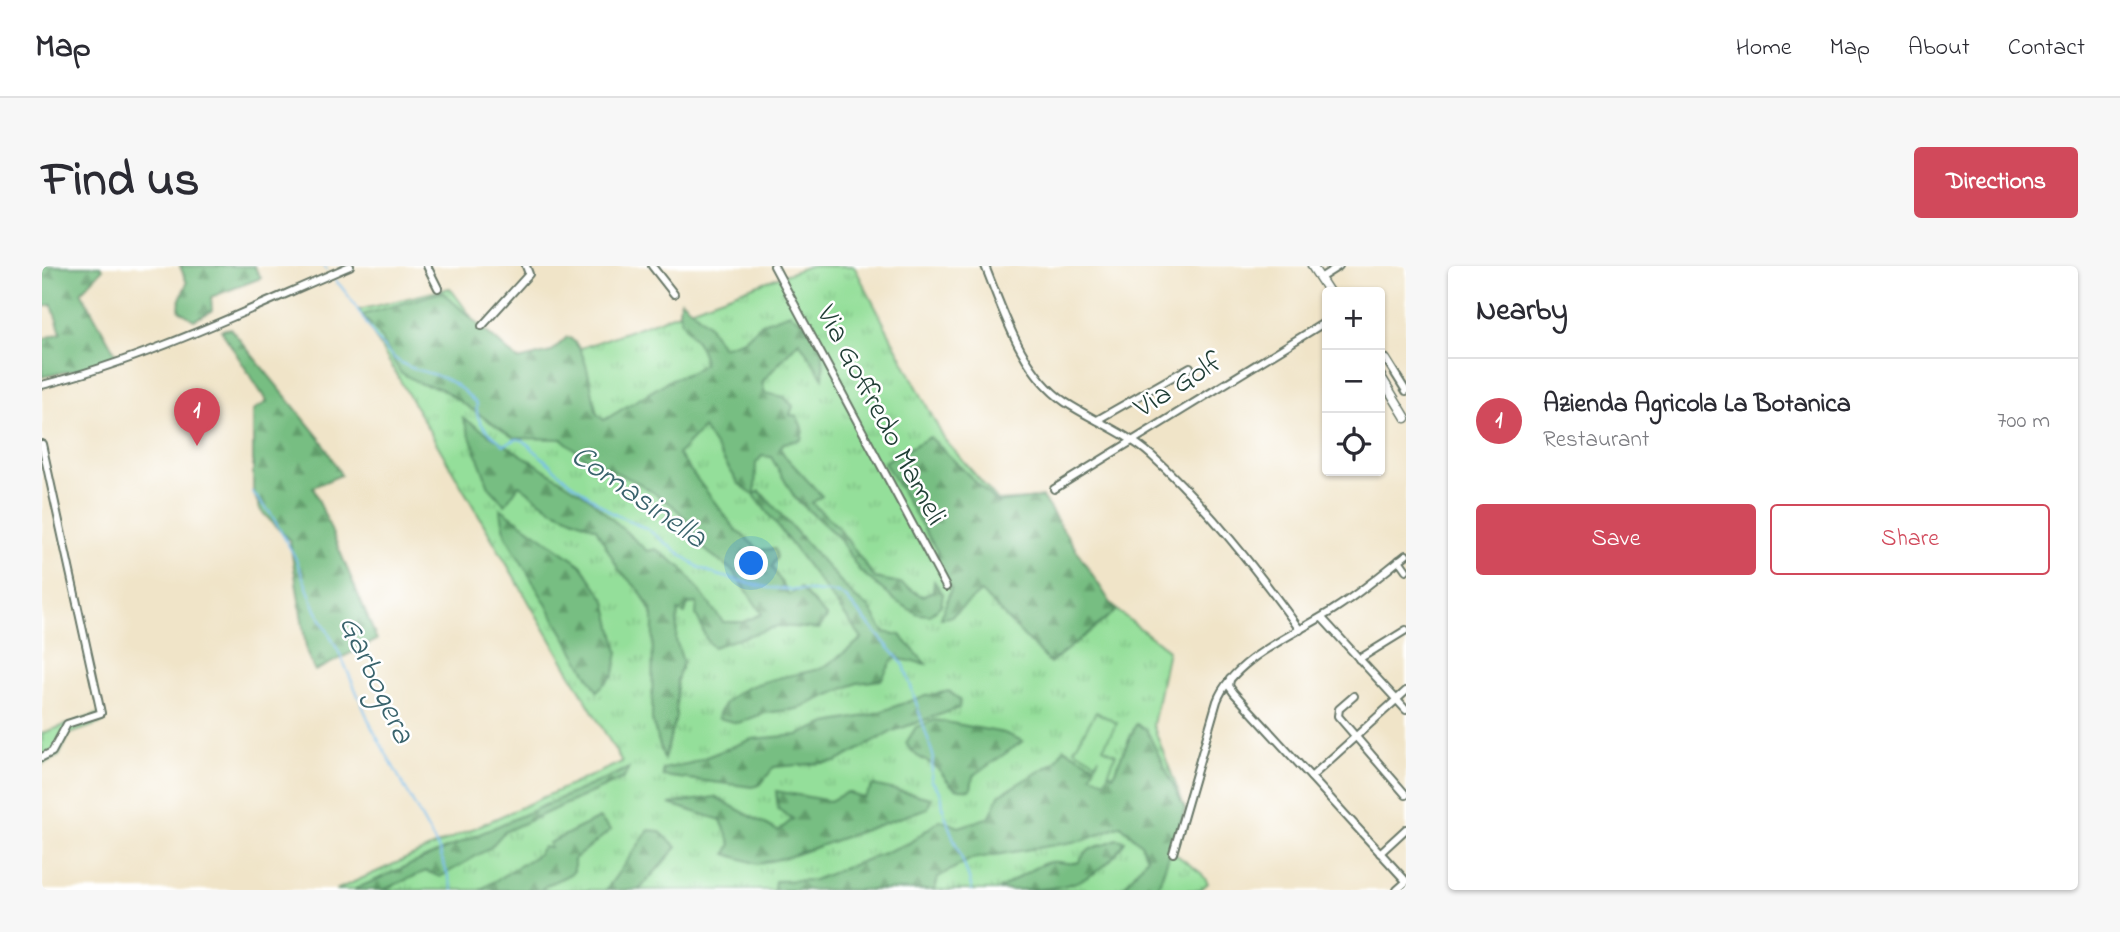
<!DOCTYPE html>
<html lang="en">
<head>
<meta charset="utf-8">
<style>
  :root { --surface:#fff; --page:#f7f7f7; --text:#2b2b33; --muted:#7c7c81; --line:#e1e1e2; --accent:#d1495b }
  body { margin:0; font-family:"Indie Flower",sans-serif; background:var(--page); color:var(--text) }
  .controls { position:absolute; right:21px; top:21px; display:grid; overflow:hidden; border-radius:7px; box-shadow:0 2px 5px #0004 }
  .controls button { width:63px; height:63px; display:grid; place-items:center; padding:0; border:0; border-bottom:2px solid var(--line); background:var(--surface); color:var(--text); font:35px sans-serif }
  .you { position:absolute; left:710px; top:298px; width:24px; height:24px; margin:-18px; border:5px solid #fff; border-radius:50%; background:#1a73e8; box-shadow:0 0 0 10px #1a73e833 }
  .badge { display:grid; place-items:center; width:46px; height:46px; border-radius:50%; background:var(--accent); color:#fff; font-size:23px; font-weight:700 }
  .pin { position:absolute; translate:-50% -58px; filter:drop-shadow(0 2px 4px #0008) }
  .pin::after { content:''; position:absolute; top:37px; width:24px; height:21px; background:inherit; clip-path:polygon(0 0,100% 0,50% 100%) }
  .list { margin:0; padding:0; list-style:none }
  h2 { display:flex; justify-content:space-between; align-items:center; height:91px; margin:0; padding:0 28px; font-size:30px }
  h2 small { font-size:23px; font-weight:400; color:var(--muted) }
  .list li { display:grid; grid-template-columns:46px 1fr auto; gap:21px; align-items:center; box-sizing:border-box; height:126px; padding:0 28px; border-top:2px solid var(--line) }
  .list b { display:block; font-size:26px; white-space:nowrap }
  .list p { margin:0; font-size:23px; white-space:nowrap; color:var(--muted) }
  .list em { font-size:23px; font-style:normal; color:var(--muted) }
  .actions { display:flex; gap:14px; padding:21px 28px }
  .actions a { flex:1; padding:16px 0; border:2px solid var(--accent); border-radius:7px; text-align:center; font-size:24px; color:var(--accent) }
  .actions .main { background:var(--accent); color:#fff }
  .icon { flex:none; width:38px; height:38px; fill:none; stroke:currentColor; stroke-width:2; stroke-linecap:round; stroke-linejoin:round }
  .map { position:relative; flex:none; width:1364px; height:624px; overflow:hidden; border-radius:7px }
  header { display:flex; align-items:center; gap:42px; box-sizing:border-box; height:98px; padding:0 35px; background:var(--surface); border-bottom:2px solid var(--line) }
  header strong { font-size:33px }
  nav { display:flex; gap:38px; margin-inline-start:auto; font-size:24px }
  .intro { display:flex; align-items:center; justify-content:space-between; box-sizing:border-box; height:168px; padding:0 42px }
  h1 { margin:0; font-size:49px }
  .button { padding:18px 32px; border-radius:7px; background:var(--accent); color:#fff; font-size:24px; font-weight:700 }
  main { display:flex; gap:42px; padding:0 42px }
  aside { flex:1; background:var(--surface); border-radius:7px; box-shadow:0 2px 5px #0004 }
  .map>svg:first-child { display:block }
  .grass { fill:url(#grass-tufts); stroke:#5a8e67; stroke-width:2 }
  .forest { fill:url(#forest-firs); stroke:#4b7e5b; stroke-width:2 }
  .pitch { fill:#94df9a; stroke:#5a8e67; stroke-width:2 }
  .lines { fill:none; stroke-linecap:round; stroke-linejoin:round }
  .stream { stroke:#76bded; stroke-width:2 }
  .minor-casing { stroke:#687768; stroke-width:10 }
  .major-casing { stroke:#687768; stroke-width:11 }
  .minor { stroke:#fff; stroke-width:6 }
  .major { stroke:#fff; stroke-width:8 }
  .labels { text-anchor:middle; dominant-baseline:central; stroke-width:5; stroke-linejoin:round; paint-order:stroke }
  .street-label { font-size:30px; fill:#1f3d34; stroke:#fff }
  .water-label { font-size:32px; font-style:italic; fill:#39636c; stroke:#fff }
</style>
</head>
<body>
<header>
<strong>Map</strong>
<nav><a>Home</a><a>Map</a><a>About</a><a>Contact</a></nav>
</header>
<div class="intro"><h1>Find us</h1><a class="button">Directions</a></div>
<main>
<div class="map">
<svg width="1364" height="624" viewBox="0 0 1364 624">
  <defs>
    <pattern id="grass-tufts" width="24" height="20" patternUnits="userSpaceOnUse" patternTransform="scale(1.75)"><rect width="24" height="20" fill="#94df9a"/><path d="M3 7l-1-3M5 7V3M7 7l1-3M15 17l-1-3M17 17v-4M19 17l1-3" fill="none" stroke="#7fc085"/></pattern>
    <pattern id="forest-firs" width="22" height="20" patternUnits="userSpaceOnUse" patternTransform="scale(1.75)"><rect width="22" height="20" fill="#77be82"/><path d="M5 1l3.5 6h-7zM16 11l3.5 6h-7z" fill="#619c6b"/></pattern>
  </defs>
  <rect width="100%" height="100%" fill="#fff"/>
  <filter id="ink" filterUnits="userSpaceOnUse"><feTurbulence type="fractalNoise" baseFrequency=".0143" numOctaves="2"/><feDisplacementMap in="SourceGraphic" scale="14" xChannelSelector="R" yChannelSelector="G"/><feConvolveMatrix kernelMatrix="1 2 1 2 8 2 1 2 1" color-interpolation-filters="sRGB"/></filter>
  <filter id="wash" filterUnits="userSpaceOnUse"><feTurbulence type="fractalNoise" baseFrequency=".00686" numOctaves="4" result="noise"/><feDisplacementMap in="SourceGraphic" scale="28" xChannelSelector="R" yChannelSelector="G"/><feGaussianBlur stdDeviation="1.57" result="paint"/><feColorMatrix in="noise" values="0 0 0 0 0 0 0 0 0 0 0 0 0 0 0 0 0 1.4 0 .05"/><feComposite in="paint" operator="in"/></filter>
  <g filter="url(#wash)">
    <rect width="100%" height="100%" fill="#f0e4c8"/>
    <!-- grass -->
    <polygon class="grass" points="767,0 812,0 902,173 956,235 1000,232 1065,333 1077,346 1126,384 1111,459 1143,543 1132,587 1159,607 1166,617 1158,624 294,624 580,496 317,44 408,22 470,107"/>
    <!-- forest -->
    <g class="forest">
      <polygon points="0,0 59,0 61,3 39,26 75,90 42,102 0,111 0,73 19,67 10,39 0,41"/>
      <polygon points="138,0 212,0 219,12 169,31 170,45 152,54 137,44 138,33 145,17"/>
      <path d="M400,26l76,68 33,-8 16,-15c20,6 25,58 30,77l7,6 68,-41 20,-7 11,-8c5,-24 -33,-37 -22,-64l27,24 14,23 22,-7 18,-17 28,-10c28,19 36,30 33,65l-24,-37 -37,41 3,11 19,4 9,9 -3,9 7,1 6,14 -2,10 -17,3 -4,5 5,8 37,40 -10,7 25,23 38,52 25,5 22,13 11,-5 1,-10 9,13 -2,11 -11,10 -12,-1 -21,-12 -38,-32 -20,-32 -44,-40 -24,-41 -9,-1 -6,7 -1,31 5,-3 96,108 13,8 15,25 16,3 26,29 -32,-6 -13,22 -24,3 -60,26 -32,4 -27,10 -20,-5c6,-36 72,-41 101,-49 6,-1 37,-25 43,-31l-108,-143 -15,-11 -36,-56 -25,26 58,76 24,20 15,-1 2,8 -5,10 17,28 11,-7 27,29 -8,12 -41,-3 -65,21c-10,-7 -10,-22 -17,-32l1,-12 -9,1 -3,10 -7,-3 -2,29 7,22 -6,18 -1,37 -12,42 -12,-39 1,-104 -13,-25 -21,-21 -23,-42 -45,-19 -32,-24 -14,20 -16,-18 -26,-69 125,79 59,54 9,-2 26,19 41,54h20l19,-8 -28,-42 -30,-23 -16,-28 -16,-16 -33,-22 -54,-25 -23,-19 -48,-1 -74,-50 -19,-4 -21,-12 -22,-39 -16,-18z"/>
      <polygon points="188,62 280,175 299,209 271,221 335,374 273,405 265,388 248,275 219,245 211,225 211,144 225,136 179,64"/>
      <polygon points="888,171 955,237 1000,231 1074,345 1008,397 939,326 908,351 899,352 909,322 895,298 895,285 842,196"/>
      <polygon points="458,242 539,299 564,335 576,386 572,408 555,425 464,270"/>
      <polygon points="907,425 918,434 917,442 851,465 794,496 732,501 719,518 711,521 621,510 621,503 649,497 710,473 756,469 785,457 829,449 879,431"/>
      <path d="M893,454l69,13 19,8 -50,35 -2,13c-19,2 -21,-5 -31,-18 -9,-11 -23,-9 -34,-28l10,-16z"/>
      <polygon points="1094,458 1104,463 1143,543 1115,624 1079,624 1105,592 1099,578 1079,559 1043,574 929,593 896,611 893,624 732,624 733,615 772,614 867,577 898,554 917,561 948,551 957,529 1013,496 1022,482 1071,509"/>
      <polygon points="587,502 582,512 462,566 448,582 398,611 384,605 341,624 311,624"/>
      <polygon points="831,519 889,532 886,542 746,591 715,598 684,588 689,578 679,554 627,538 673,531 736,565 751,553 736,543 734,525 788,535 805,526 822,532"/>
      <path d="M557,552l12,12 -37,29v12c-10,9 -26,10 -33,19h-61l57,-35 6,-8 7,1 -1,-5z"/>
      <polygon points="607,564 617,565 635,581 597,624 564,624"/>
      <path d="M1075,573l8,2c-30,49 -72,49 -127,49 15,-8 32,-22 48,-27 12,-4 21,3 33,-1 6,-16 24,-16 38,-23z"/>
    </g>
    <!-- pitch -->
    <g class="pitch">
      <polygon points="1054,446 1075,457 1061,482 1074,488 1063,515 1049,509 1057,491 1054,496 1032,483"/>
      <polygon points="59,447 62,456 28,468 17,490 0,498 0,467"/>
    </g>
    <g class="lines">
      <!-- stream -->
      <g class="stream">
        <polyline points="282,0 285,4"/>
        <path d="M290,11c26,24 35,57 62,81 16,13 31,12 49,20 13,5 24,16 34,26 -3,20 13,28 27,41l13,-6 6,1 42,38 47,35 35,16 51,38 19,8 52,13 69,5 8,5 58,67 29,90 -2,25c18,21 7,16 14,35 8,26 21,48 27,75"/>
        <polyline points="210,226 229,248 253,291 274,344 299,390 330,462 397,584 411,624"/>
      </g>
    </g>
  </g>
  <g filter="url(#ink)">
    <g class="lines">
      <!-- minor casing -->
      <g class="minor-casing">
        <g id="minor">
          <polyline points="385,0 396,22"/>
          <polyline points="610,0 632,28"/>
          <polyline points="732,0 904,321"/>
          <path d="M943,0c19,47 37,107 80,136 29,19 60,30 86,53 56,51 105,114 149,175"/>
          <polyline points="1278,12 1297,0"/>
          <polyline points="440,60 487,8 484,0"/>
          <polyline points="1338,91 1344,93 1364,125"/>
          <path d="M0,119c107,-27 207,-76 308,-119"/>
          <polyline points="1055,154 1148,101"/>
          <polyline points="0,178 59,447 25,458 10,486 0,491"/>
          <polyline points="1012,223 1285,55"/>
          <polyline points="1357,294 1364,304"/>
          <polyline points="1280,352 1364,444"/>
          <polyline points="1317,393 1364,364"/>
          <polyline points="1188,413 1187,420 1192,427 1364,615"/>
          <polyline points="1312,430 1297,443 1296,450 1364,529"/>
          <polyline points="1269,511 1364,425"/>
          <path d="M1131,587l44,-152c17,-44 82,-68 119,-93 25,-16 47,-35 70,-53"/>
          <polyline points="1338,587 1364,563"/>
          <polyline points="1355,624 1364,616"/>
        </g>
      </g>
      <!-- major casing -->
      <g class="major-casing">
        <g id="major">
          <polyline points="1270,0 1287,26"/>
          <polyline points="1338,109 1364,152"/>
        </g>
      </g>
      <!-- minor -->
      <use href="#minor" class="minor"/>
      <!-- major -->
      <use href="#major" class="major"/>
    </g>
  </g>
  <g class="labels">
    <!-- street labels -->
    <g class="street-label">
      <text transform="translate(1137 120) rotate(-32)">Via Golf</text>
      <text transform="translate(838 150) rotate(62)">Via Goffredo Mameli</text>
    </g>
    <!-- water labels -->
    <g class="water-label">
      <text transform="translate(596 232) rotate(35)">Comasinella</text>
      <text transform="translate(333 414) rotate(65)">Garbogera</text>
    </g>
  </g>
</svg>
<div class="controls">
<button>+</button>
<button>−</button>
<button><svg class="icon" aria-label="locate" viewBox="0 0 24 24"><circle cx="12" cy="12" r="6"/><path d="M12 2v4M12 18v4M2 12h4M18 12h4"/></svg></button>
</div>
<div class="you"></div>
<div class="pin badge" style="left:155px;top:180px">1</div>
</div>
<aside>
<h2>Nearby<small></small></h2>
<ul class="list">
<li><span class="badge">1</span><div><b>Azienda Agricola La Botanica</b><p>Restaurant</p></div><em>700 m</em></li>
</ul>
<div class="actions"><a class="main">Save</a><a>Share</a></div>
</aside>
</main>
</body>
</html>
